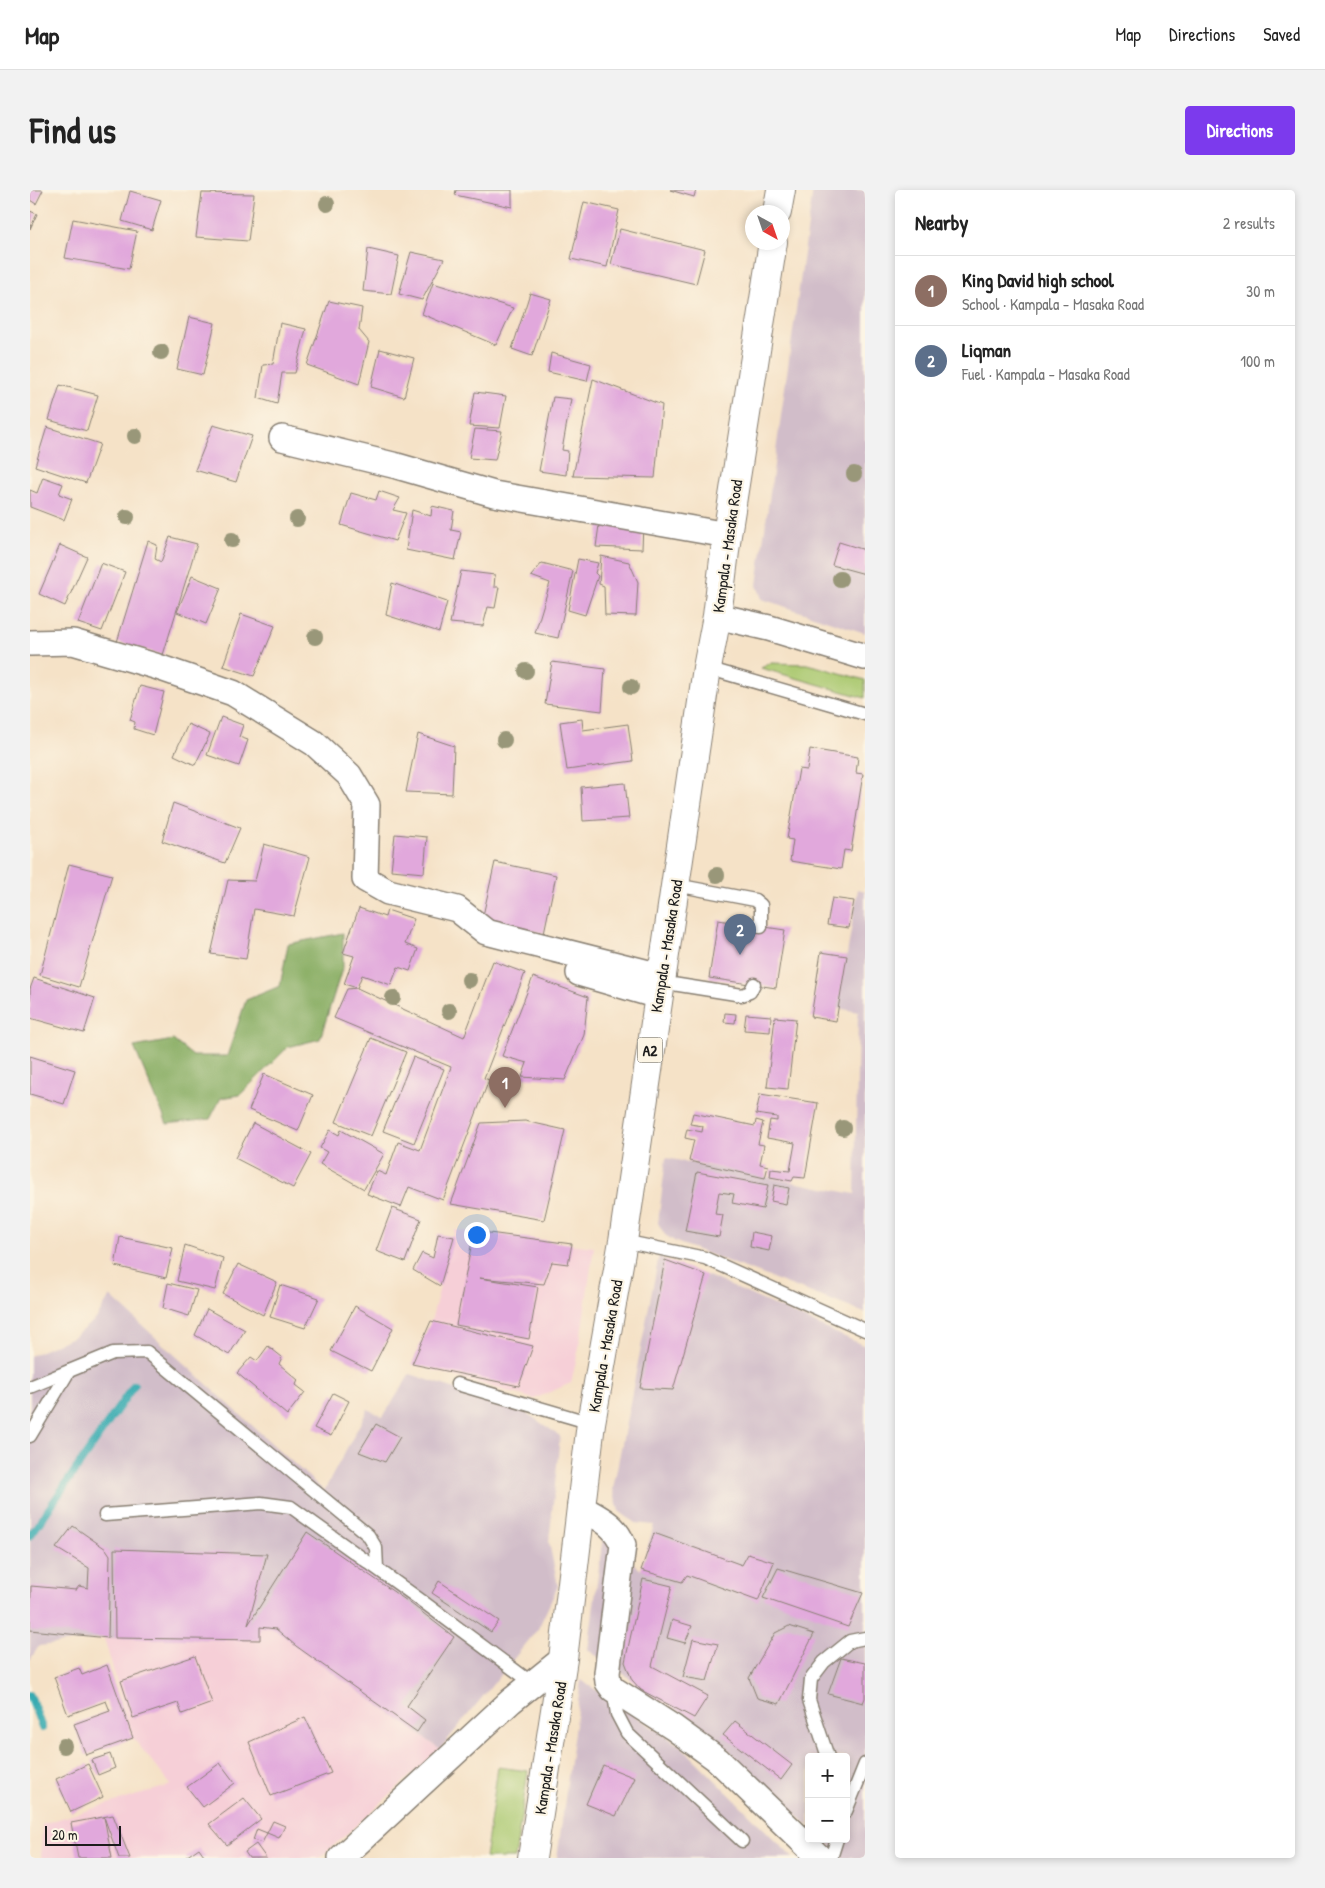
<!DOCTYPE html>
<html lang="en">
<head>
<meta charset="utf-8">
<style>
  :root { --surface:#fff; --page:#f2f2f2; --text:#222; --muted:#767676; --line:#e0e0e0; --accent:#7c3aed }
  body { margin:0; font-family:"Patrick Hand",sans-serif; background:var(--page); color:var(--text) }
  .controls { position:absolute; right:15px; bottom:15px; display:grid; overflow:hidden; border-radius:5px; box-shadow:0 2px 8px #0003 }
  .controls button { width:45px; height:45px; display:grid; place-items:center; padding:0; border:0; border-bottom:1px solid var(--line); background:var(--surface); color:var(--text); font:25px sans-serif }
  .compass { position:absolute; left:715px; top:15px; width:45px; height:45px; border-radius:50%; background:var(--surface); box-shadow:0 2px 8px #0003; rotate:140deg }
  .scale { position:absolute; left:15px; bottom:12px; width:76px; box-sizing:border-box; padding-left:5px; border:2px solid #1c1c1c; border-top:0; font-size:14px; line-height:18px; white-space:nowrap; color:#1c1c1c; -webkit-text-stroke:4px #fcf5e5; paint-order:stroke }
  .you { position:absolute; left:446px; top:1044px; width:18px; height:18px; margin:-12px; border:4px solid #fff; border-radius:50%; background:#1a73e8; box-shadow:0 0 0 8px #1a73e833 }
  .badge { display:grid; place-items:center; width:32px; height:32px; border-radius:50%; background:var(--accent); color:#fff; font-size:16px; font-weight:700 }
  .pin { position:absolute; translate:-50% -41px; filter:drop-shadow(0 1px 2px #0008) }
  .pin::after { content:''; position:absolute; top:26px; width:18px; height:15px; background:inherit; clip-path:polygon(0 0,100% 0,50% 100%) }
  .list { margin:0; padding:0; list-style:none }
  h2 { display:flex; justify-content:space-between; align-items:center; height:65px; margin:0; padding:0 20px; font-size:21px }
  h2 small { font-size:16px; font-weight:400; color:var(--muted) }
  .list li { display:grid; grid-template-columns:32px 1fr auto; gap:15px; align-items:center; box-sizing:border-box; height:70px; padding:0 20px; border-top:1px solid var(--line) }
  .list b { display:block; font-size:19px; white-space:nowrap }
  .list p { margin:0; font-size:16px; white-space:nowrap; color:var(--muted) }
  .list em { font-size:16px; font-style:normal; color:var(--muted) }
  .map { position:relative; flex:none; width:835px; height:1668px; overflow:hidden; border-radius:5px }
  header { display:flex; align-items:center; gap:30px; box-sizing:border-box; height:70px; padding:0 25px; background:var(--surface); border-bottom:1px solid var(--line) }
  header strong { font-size:24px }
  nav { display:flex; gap:28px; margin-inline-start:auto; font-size:18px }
  .intro { display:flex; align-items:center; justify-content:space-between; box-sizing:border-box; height:120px; padding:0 30px }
  h1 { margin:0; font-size:35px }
  .button { padding:12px 22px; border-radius:5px; background:var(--accent); color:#fff; font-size:18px; font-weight:700 }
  main { display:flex; gap:30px; padding:0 30px }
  aside { flex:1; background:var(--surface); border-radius:5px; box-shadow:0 2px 8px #0003 }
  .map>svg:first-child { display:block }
  .built { fill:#f6cfd7 }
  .industrial { fill:#d1bdc9 }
  .green { fill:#abc971; stroke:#647246 }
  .forest { fill:#88ad63; stroke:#526440 }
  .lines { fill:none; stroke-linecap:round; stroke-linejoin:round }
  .stream { stroke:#39abb1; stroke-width:8 }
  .building { fill:#e1a8dc }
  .lane-casing { stroke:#887f72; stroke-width:15 }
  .street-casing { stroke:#887f72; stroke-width:28 }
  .highway-casing { stroke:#887f72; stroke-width:30 }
  .lane { stroke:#fff; stroke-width:12 }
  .street { stroke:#fff; stroke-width:25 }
  .highway { stroke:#fff; stroke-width:28 }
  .tree { fill:#999779 }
  .labels { text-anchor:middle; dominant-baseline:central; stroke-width:4.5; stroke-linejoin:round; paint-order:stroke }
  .shield { fill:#fcf5e5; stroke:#5f5d58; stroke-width:1 }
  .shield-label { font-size:15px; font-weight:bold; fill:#1c1c1c }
  .street-label { font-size:16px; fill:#1c1c1c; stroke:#fcf5e5 }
</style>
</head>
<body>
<header>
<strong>Map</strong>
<nav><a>Map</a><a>Directions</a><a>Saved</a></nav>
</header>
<div class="intro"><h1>Find us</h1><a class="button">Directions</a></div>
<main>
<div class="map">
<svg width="835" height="1668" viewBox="0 0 835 1668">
  <rect width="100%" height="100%" fill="#fcf5e5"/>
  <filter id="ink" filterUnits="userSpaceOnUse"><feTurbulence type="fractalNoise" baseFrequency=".02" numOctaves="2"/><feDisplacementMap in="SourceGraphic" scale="10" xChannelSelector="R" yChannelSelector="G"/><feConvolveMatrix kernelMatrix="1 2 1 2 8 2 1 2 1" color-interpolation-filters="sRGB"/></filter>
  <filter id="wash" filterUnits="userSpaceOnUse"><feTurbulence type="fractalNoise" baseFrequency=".0096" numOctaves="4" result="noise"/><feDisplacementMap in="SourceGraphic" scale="20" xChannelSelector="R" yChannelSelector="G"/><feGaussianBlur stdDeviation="1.12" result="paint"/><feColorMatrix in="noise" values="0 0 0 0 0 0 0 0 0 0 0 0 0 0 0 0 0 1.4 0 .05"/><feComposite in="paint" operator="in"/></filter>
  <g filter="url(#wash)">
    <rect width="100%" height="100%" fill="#f5e2c7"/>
    <!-- built -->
    <g class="built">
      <polygon points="425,1040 564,1057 549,1158 541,1193 504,1209 382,1174 401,1131"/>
      <polygon points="230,1437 246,1439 266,1456 410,1559 290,1668 11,1668 12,1634 141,1595 103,1548 74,1448 229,1450"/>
    </g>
    <!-- industrial -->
    <g class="industrial">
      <polygon points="783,0 835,0 835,443 732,409 727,395"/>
      <polygon points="828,699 835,701 835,1123 646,1052 635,1045 628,1033 636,968 825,1004 828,822 808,818"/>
      <polygon points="629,1066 635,1070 610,1198 643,1200 676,1085 835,1156 835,1668 812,1668 793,1649 816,1649 816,1567 779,1567 779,1636 679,1542 558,1460 573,1347 611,1380 624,1335 605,1333 589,1321 583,1299"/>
      <polygon points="80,1106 294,1301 338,1219 353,1227 380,1184 495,1222 530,1246 519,1352 528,1396 508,1439 410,1559 266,1456 245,1439 230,1437 230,1450 74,1448 9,1456 0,1470 0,1166 45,1146 66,1129"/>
      <polygon points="551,1490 652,1557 763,1668 527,1668"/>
    </g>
    <!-- green -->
    <g class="green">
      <polygon points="741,473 778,474 835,490 835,508 731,478"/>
      <polygon points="468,1577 498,1581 485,1668 455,1668"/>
    </g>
    <!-- forest -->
    <polygon class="forest" points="313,743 313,776 290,849 258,857 210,905 191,908 180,929 137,934 104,857 143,850 163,866 197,866 216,810 250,796 258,754"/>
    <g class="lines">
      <!-- stream -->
      <g class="stream">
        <polyline points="0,1346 104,1195"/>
        <polyline points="0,1505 12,1538"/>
      </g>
    </g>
    <g id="blocks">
      <!-- building -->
      <g class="building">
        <polygon points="0,0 13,0 6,14 0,10"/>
        <polygon points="426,0 482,0 482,17 425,5"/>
        <polygon points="640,0 666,0 664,7"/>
        <polygon points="100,1 131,10 122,40 92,31"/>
        <polygon points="172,3 224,4 218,51 166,47"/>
        <polygon points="554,12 589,20 577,77 541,69"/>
        <polygon points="0,21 7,24 0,39"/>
        <polygon points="43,29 107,41 99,79 35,68"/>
        <polygon points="590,39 675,60 666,94 581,74"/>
        <polygon points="338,59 369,66 361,104 333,101"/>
        <polygon points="381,62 414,69 392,110 369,104"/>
        <polygon points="403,93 483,118 466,155 392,124"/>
        <polygon points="500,103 521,109 502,166 482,159"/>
        <polygon points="299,111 332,118 329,140 339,152 329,194 277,175"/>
        <polygon points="159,127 185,133 173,185 147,179"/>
        <polygon points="250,133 276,139 265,183 252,183 247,214 228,208 233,175 243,174"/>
        <polygon points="350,159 384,168 374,207 341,197"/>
        <polygon points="521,163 561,174 557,191 518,182"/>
        <polygon points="563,189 632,215 625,288 543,286"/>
        <polygon points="30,195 68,205 57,241 19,230"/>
        <polygon points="445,202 476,206 470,238 439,236"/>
        <polygon points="523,207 541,209 532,260 538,261 536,285 509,281"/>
        <polygon points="183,235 222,246 206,292 165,280"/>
        <polygon points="17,237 70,254 56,293 5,276"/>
        <polygon points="445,239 472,241 465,270 439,268"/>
        <polygon points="13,287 33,294 29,304 42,309 34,330 0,317 0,300 7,303"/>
        <polygon points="349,301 370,308 363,320 376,323 365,351 311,335 321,303 346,310"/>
        <polygon points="402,316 424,321 421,340 431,342 425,370 376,360 382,320 401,326"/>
        <polygon points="570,328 613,334 612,359 566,357"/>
        <polygon points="140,347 167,354 133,465 87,452 118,351 127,355 125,369 131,372"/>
        <polygon points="809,352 835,360 835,384 802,375"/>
        <polygon points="30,355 57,367 35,416 9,404"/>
        <polygon points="571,366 599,372 608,392 606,426 575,425 574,396 569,394"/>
        <polygon points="548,369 568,373 565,383 568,386 555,425 538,420"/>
        <polygon points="71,373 95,382 72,441 48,433"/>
        <polygon points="512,373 543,381 528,448 505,443 520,393 501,386"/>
        <polygon points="431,381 465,385 464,397 469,397 465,418 458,417 453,436 420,433"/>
        <polygon points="162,386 191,398 176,434 147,422"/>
        <polygon points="362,393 417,412 409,442 356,425"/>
        <polygon points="211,424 245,436 224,486 193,476"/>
        <polygon points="522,472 575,479 572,521 515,514"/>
        <polygon points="110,496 134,502 123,545 104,539 105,532 100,530"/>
        <polygon points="191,527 213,535 209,547 218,550 209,576 177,565"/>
        <polygon points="552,529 553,540 598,534 603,571 537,580 530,532"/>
        <polygon points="158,534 180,544 165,575 144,565"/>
        <polygon points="388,544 424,556 422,604 376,602"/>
        <polygon points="780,559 828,567 826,583 833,584 821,661 814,660 811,679 760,671 763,650 757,649 769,579 777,580"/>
        <polygon points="595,593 599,628 553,631 551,597"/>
        <polygon points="143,613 210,638 195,673 132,651"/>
        <polygon points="365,644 397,647 394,683 361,680"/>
        <polygon points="234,654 280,667 264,726 224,719 216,769 181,764 198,690 225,691"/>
        <polygon points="465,672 526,685 514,743 452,730"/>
        <polygon points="39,674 82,685 49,797 10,785"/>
        <polygon points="802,708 824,711 819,738 797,735"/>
        <polygon points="329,718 355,727 357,720 384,729 375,754 388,759 380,781 368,777 361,795 332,785 327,798 314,794 324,766 313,763"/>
        <polygon points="688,730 755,740 746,798 679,788"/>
        <polygon points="791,762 817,766 806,831 781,827"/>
        <polygon points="463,771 495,783 454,888 459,890 413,1010 379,997 371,1017 337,1004 347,981 356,985 368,952 390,960 421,877 304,828 317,799 327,798 434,847"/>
        <polygon points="503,787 558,807 554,845 535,890 492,887 497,873 472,866"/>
        <polygon points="4,788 65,808 54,843 0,828 0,799"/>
        <polygon points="695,823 706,824 705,833 694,832"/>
        <polygon points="716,824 741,826 740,842 714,840"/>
        <polygon points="745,827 766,829 758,899 737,897"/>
        <polygon points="341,848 376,862 341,946 306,932"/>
        <polygon points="0,866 45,880 34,914 0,904"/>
        <polygon points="383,867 414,879 384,953 353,941"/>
        <polygon points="234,884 283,905 268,941 219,920"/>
        <polygon points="730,904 788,913 775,988 764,987 762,991 740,987 741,979 760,981 765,953 737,948 740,930 747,931 747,927 726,924"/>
        <polygon points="663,923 725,936 726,930 733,932 728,954 734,955 730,974 738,976 735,988 659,971 664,950 655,948 657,939 672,942 673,936 660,934"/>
        <polygon points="495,931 535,940 514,1030 421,1014 451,933"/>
        <polygon points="223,933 281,964 263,998 205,968"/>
        <polygon points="300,940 309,945 311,940 354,964 334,999 290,974 297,962 290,958"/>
        <polygon points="667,982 738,995 733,1019 702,1013 704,1004 689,1002 685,1024 693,1025 689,1047 655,1041"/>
        <polygon points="744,995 759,998 756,1014 741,1011"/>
        <polygon points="362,1018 391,1029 375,1072 346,1061"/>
        <polygon points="444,1041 542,1054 538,1074 522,1072 514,1094 449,1088 508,1097 499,1149 426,1135"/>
        <polygon points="722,1042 742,1046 739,1061 720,1057"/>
        <polygon points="408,1044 424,1047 410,1096 383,1080 392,1063 403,1068"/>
        <polygon points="90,1047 143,1058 136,1088 85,1076"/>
        <polygon points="155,1055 193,1068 185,1100 147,1091"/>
        <polygon points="635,1070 676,1085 643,1200 610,1198"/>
        <polygon points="208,1074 247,1092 233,1125 193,1104"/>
        <polygon points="138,1093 167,1100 159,1126 133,1118"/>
        <polygon points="250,1095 289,1108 275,1138 240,1127"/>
        <polygon points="325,1116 363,1138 341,1181 301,1161"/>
        <polygon points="177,1119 215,1140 199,1165 165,1145"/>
        <polygon points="401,1131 503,1156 489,1196 382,1174"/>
        <polygon points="238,1156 252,1167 249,1174 268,1190 266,1195 275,1202 257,1225 207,1183 221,1167 227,1171"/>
        <polygon points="303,1203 319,1211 301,1246 284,1238"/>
        <polygon points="346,1234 370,1247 355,1272 329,1262"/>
        <polygon points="43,1336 76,1359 80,1365 78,1448 0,1440 1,1396 46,1400 49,1396 58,1398 59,1378 26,1358"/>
        <polygon points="277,1342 380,1413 424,1447 377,1516 395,1530 387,1542 266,1456 246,1439 230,1437 230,1450 85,1448 84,1359 237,1364 218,1435"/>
        <polygon points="624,1343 712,1375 718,1364 744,1372 728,1411 657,1385 652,1392 611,1380"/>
        <polygon points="748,1378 833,1403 818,1437 733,1408"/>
        <polygon points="613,1389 642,1396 622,1476 678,1506 664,1528 611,1500 602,1490 595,1472"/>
        <polygon points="409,1391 469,1431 461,1442 402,1403"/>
        <polygon points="642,1430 662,1436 655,1453 637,1448"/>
        <polygon points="759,1436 784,1444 749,1514 727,1508 719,1488 745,1443"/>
        <polygon points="663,1449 688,1454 677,1491 653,1487"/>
        <polygon points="165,1466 182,1513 152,1524 148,1513 103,1528 91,1491"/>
        <polygon points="811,1468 835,1473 835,1508 833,1513 798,1504"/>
        <polygon points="77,1475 103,1548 56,1565 44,1534 80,1521 76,1511 38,1525 24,1487 49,1478 52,1485"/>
        <polygon points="275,1527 301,1583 241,1606 219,1552"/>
        <polygon points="705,1531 762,1575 751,1590 693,1545"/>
        <polygon points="80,1564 85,1578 68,1585 62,1570"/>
        <polygon points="190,1573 205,1593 173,1617 157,1597"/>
        <polygon points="58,1574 73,1607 41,1622 26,1589"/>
        <polygon points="573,1575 605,1588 586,1626 556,1614"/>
        <polygon points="214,1608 231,1629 197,1655 179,1634"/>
        <polygon points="83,1625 100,1668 89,1668 74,1627 82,1668 48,1668 41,1633"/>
        <polygon points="243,1631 255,1636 249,1648 237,1643"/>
        <polygon points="227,1639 237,1643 232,1653 223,1650"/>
        <polygon points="226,1654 236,1668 219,1668 215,1662"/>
        <polygon points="169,1658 176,1668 157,1668 156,1667"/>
      </g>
    </g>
  </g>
  <g filter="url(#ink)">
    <use href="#blocks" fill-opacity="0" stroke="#887f72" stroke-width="1"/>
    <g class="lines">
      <!-- lane casing -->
      <g class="lane-casing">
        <g id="lane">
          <polyline points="677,478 835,524"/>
          <polyline points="646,695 725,710 731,715 731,737"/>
          <polyline points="630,792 712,805 720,802 724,794"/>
          <polyline points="593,1051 675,1068 835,1140"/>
          <polyline points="427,1194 561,1233"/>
          <polyline points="0,1197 83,1163 117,1162 338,1345 346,1358 347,1378"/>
          <polyline points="0,1246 39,1181"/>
          <polyline points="75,1325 231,1313 261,1317 392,1411 502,1493"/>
          <polyline points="583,1499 587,1524 597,1543 712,1651"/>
          <polyline points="798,1567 779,1510 781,1489 794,1472 820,1451 835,1448"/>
          <polyline points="816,1621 835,1574"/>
          <polyline points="801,1668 807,1649"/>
        </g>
      </g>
      <!-- street casing -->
      <g class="street-casing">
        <g id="street">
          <polyline points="252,248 367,276 464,304 697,345"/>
          <polyline points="687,426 739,438 835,467"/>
          <polyline points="0,453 43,452 125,476 203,503 284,553 319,585 337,615 335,689 358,702 427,719 456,742 631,786"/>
          <polyline points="549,783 628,806"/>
          <path d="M550,1317c19,11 35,17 43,38l-16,128 1,9 5,7 61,39 44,32 102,98"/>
          <polyline points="311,1668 481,1511 533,1469"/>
        </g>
      </g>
      <!-- highway casing -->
      <g class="highway-casing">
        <g id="highway">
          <polyline points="747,22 751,0"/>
          <polyline points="502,1668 533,1469 561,1233 593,1051 677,478 687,426 697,345 743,52"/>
        </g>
      </g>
      <!-- lane -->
      <use href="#lane" class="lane"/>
      <!-- street -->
      <use href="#street" class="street"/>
      <!-- highway -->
      <use href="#highway" class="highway"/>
    </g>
    <!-- trees -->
    <g class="tree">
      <circle cx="297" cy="14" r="8"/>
      <circle cx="131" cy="162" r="8"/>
      <circle cx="105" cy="246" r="8"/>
      <circle cx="824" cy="284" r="8"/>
      <circle cx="97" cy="327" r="8"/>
      <circle cx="267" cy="329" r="8"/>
      <circle cx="202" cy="350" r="8"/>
      <circle cx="810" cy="389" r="8"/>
      <circle cx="285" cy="447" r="8"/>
      <circle cx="496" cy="481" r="8"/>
      <circle cx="601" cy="497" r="8"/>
      <circle cx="474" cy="550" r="8"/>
      <circle cx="687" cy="685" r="8"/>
      <circle cx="439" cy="790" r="8"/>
      <circle cx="363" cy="808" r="8"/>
      <circle cx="419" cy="821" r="8"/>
      <circle cx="813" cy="938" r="8"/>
      <circle cx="34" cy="1556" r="8"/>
    </g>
  </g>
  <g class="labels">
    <!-- shield labels -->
    <rect class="shield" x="607.5" y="847.5" width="25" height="25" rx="4"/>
    <g class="shield-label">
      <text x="620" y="860">A2</text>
    </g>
    <!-- street labels -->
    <g class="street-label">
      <text transform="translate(697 356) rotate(-82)">Kampala - Masaka Road</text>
      <text transform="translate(636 756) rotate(-81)">Kampala - Masaka Road</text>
      <text transform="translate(575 1156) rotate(-80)">Kampala - Masaka Road</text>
      <text transform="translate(520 1558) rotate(-81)">Kampala - Masaka Road</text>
    </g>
  </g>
</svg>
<div class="controls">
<button>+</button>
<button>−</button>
</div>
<svg class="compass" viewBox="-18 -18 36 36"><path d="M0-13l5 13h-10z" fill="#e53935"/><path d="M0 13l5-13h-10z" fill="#767676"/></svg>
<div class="scale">20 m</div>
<div class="you"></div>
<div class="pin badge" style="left:475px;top:918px;background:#8d6e63">1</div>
<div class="pin badge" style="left:710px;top:765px;background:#5c6f8a">2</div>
</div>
<aside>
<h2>Nearby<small>2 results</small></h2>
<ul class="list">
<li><span class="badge" style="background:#8d6e63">1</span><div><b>King David high school</b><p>School · Kampala - Masaka Road</p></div><em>30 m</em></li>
<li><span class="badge" style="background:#5c6f8a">2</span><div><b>Liqman</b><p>Fuel · Kampala - Masaka Road</p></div><em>100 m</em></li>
</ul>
</aside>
</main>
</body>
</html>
